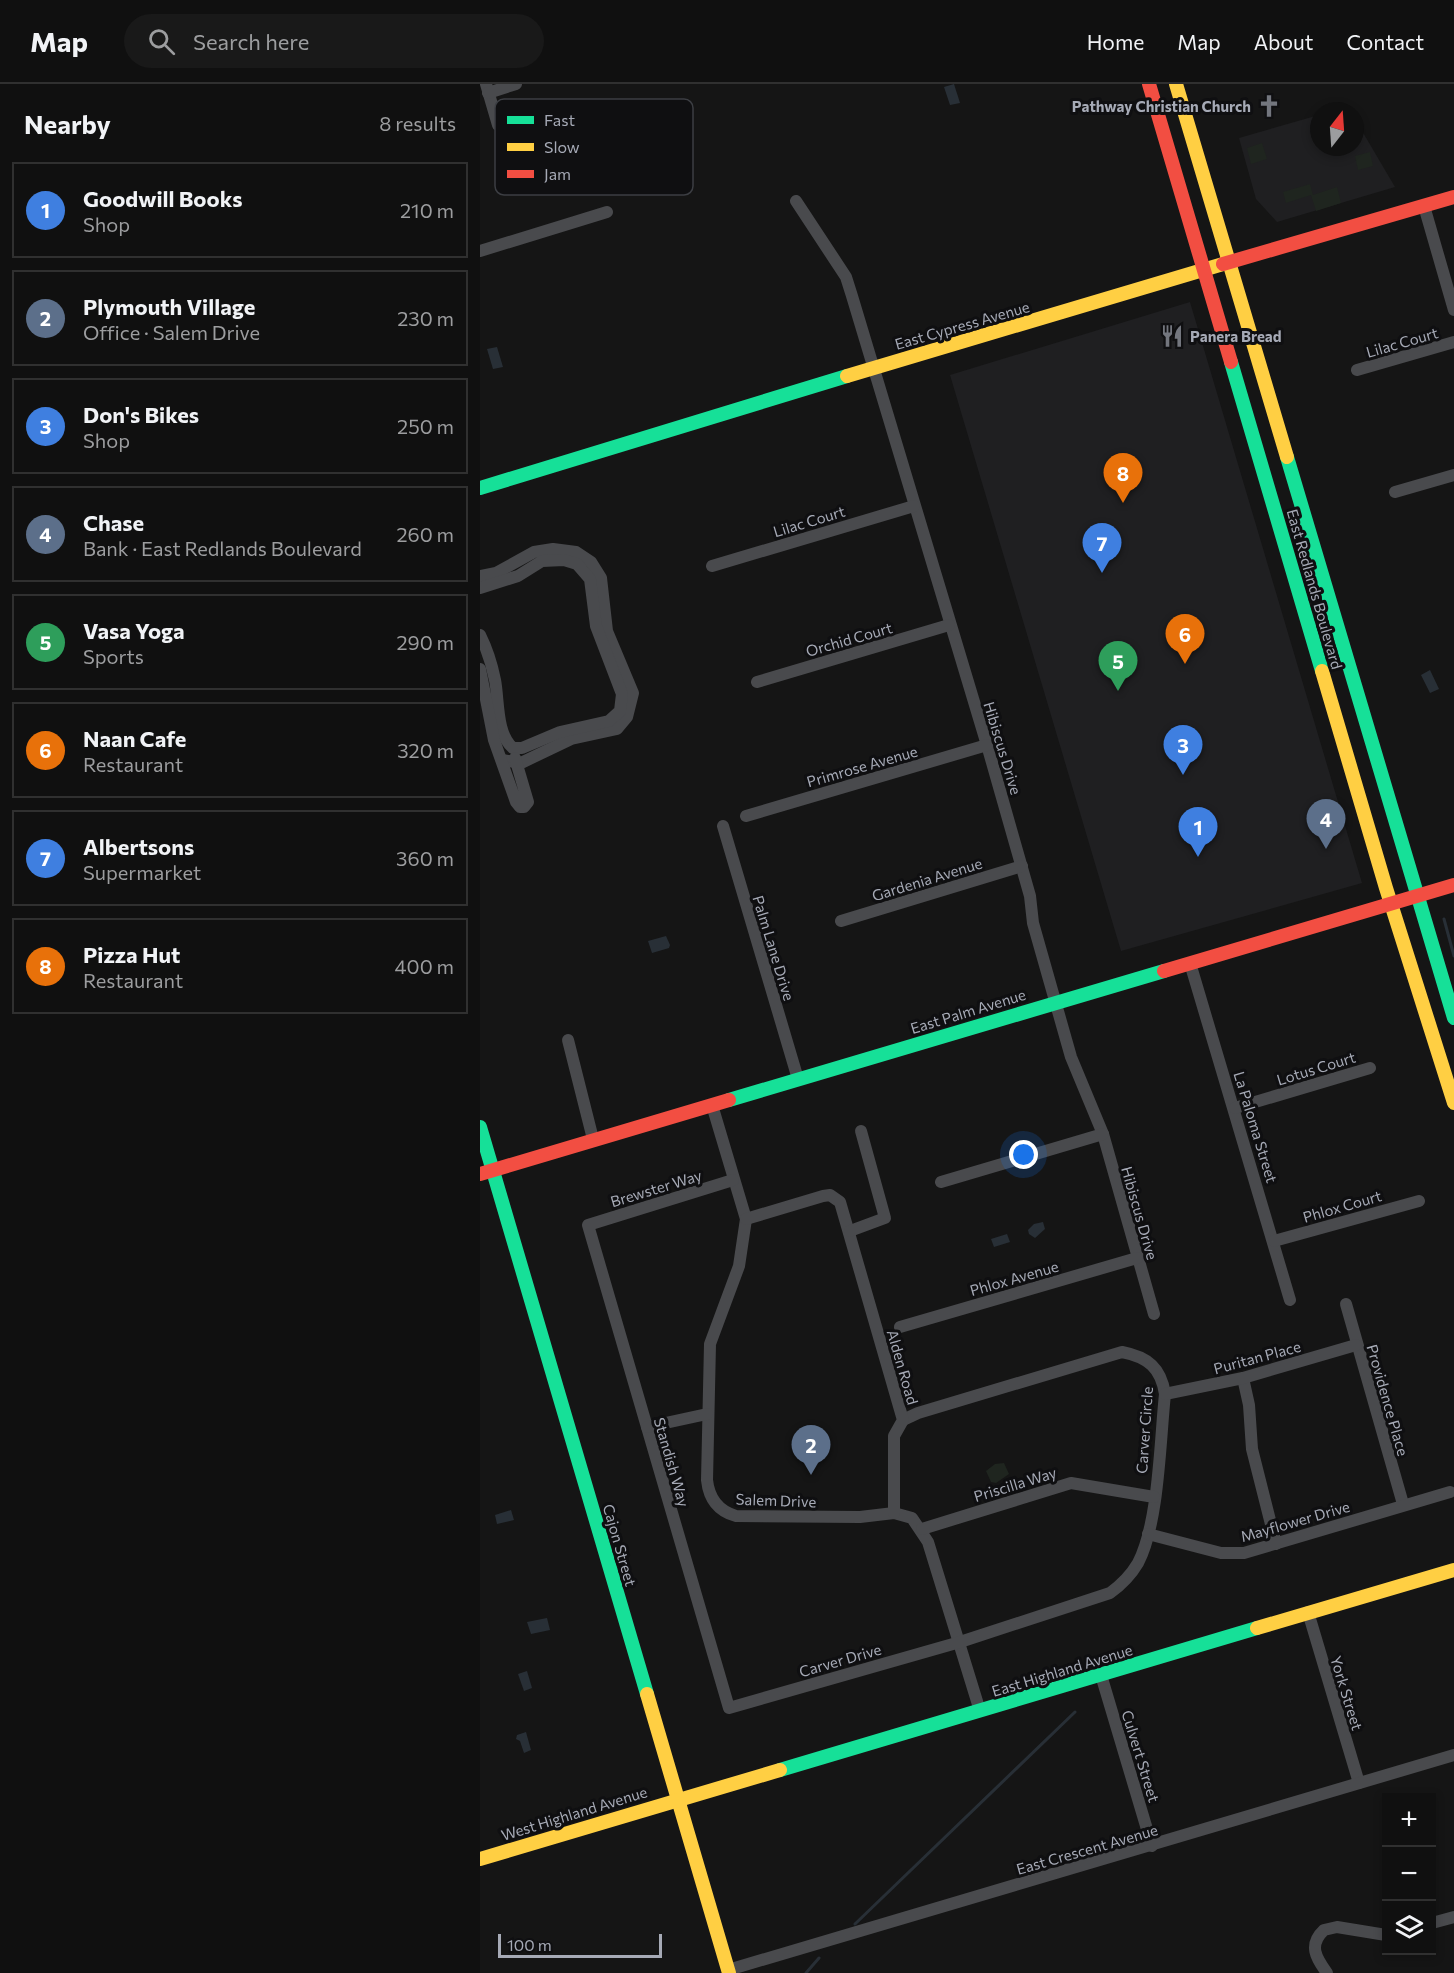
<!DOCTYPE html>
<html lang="en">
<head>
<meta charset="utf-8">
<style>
  :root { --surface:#101010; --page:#191919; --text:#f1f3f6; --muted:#9c9d9f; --line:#303030; --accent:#8c9099 }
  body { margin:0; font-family:Commissioner,sans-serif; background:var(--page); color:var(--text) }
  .controls { position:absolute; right:18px; bottom:18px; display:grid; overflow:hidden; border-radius:0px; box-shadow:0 3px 9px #0003 }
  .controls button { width:54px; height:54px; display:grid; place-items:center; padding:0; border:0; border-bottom:2px solid var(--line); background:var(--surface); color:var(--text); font:30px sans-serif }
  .compass { position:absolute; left:830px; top:18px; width:54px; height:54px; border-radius:50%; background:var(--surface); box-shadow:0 3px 9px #0003; rotate:17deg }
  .scale { position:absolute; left:18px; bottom:15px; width:164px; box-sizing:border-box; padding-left:6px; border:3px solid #a6aab6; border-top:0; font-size:16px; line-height:21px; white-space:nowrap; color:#a6aab6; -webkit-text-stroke:4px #0f0f11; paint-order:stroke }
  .you { position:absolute; left:544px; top:1071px; width:21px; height:21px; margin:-15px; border:4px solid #fff; border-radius:50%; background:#1a73e8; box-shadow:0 0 0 9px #1a73e833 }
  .badge { display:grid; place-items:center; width:39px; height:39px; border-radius:50%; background:var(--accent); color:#fff; font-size:20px; font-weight:700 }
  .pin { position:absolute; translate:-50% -50px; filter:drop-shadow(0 2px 3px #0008) }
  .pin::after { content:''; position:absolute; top:32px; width:21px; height:18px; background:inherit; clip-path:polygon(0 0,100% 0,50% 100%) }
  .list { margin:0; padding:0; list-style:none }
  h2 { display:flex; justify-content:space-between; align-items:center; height:78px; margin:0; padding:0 24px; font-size:26px }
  h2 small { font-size:20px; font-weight:400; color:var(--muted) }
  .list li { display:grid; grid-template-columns:39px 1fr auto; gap:18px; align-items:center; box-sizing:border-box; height:96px; margin:0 12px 12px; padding:0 12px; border:2px solid var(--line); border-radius:0px }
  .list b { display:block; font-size:22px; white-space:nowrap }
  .list p { margin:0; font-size:20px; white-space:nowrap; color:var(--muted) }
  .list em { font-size:20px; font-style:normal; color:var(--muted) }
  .icon { flex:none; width:33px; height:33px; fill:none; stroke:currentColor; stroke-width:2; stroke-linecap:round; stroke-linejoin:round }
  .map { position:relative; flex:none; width:974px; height:1889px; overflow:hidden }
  header { display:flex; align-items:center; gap:36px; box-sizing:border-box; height:84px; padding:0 30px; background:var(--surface); border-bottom:2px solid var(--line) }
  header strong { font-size:28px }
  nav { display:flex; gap:33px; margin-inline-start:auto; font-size:21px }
  .search { width:420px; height:54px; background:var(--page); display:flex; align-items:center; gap:15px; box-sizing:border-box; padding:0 21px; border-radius:33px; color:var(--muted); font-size:22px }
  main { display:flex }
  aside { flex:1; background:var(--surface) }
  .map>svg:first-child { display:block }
  .built { fill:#1f1f21 }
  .green { fill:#1f251f }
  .water { fill:#282f36 }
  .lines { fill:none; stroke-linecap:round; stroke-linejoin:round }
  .stream { stroke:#282f36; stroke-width:3 }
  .street { stroke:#494a4d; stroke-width:12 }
  .fast { stroke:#16e098; stroke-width:14 }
  .slow { stroke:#ffcf43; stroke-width:14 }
  .jam { stroke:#f24e42; stroke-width:14 }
  .labels { text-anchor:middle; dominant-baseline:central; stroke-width:6; stroke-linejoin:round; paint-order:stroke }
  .poi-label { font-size:15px; font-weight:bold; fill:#a6aab6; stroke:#0f0f11; text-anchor:end }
  .street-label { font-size:15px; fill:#a6aab6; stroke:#0f0f11 }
  .key { fill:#0f0f11; stroke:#3c3e43; stroke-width:1.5 }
  .key-label { font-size:16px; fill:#a6aab6 }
</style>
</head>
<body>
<header>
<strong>Map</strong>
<div class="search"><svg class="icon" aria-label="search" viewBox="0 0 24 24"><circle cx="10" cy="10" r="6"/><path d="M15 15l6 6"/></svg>Search here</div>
<nav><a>Home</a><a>Map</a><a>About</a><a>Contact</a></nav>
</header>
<main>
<aside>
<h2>Nearby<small>8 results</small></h2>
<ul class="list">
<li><span class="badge" style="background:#3f7fe0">1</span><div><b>Goodwill Books</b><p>Shop</p></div><em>210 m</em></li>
<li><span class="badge" style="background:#5c6f8a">2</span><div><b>Plymouth Village</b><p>Office · Salem Drive</p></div><em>230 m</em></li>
<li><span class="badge" style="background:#3f7fe0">3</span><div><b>Don's Bikes</b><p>Shop</p></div><em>250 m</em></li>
<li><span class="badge" style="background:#5c6f8a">4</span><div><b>Chase</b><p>Bank · East Redlands Boulevard</p></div><em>260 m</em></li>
<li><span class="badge" style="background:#2e9e5b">5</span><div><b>Vasa Yoga</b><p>Sports</p></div><em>290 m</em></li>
<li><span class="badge" style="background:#e8710a">6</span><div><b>Naan Cafe</b><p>Restaurant</p></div><em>320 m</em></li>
<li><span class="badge" style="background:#3f7fe0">7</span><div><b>Albertsons</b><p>Supermarket</p></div><em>360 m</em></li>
<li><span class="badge" style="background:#e8710a">8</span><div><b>Pizza Hut</b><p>Restaurant</p></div><em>400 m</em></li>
</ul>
</aside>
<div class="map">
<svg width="974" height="1889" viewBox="0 0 974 1889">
  <rect width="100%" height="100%" fill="#151515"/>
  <!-- built -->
  <g class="built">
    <polygon points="839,31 839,63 875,63 875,35 915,103 797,138 776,115 759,54"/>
    <polygon points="710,218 882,799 641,867 470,291"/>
  </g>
  <!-- green -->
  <g class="green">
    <polygon points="782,59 787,75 771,80 767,64"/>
    <polygon points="890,68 893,82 878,86 875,72"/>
    <polygon points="830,100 833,111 857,103 861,119 836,127 831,111 806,119 803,108"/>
    <polygon points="524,1379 529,1390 516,1399 511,1398 506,1387 515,1380"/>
  </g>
  <!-- water -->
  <g class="water">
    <polygon points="474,0 480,19 470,21 464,3"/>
    <polygon points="17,263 23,283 13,285 7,265"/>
    <polygon points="950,586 959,605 950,609 941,591"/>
    <polygon points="186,852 190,861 189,864 172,869 168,857"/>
    <polygon points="563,1138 565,1145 555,1154 549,1150 548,1146 554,1140"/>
    <polygon points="527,1150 530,1158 514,1163 511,1155"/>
    <polygon points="31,1426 34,1436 17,1440 15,1431"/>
    <polygon points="67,1534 70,1546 51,1550 47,1538"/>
    <polygon points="47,1587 52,1604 44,1607 38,1590"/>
    <polygon points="46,1648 51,1666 44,1669 40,1657 36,1655 37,1651"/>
  </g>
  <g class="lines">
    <!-- stream -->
    <g class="stream">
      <polyline points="964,835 974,872"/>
      <polyline points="375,1840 595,1628"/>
      <polyline points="326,1889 339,1874"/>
    </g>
    <!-- street -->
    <g class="street">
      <polyline points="6,0 18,41"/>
      <polyline points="8,9 36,0"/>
      <polyline points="316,117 366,193 372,212 507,661 550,812 553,839 591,973 623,1050 674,1230"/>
      <polyline points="944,122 974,226"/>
      <polyline points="0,167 127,128"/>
      <polyline points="877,286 974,258"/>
      <polyline points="915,408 974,391"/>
      <polyline points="232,482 434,422"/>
      <polyline points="0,492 16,489 54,468 73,465 96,468 111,478 121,494 127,547 153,609 147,633 137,645 91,655 41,679 22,676"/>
      <path d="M0,504l38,-12 24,-15 22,-1 13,4 13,15 6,47 26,68 -2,17 -11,10 -49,11 -38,16h-9c-17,-14 -14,-48 -18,-68 -3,-15 -8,-31 -15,-45"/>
      <polyline points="0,585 14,656 36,718 40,723 44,723 48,718 35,674"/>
      <polyline points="277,598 469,541"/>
      <polyline points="266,732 507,661"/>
      <polyline points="243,742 318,995"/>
      <polyline points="361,837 542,782"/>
      <polyline points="710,879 810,1216"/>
      <polyline points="88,956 113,1055"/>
      <path d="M232,1021l34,114 -7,47 -29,78 -3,136c2,19 11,31 29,36l124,1 34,-4 18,5 16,24 52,169"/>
      <polyline points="755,1024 890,984"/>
      <path d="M253,1096l-145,45 141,483 231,-66 150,-49c11,-8 21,-18 28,-30 21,-40 22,-123 27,-169 -4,-26 -17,-37 -43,-42l-204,61 -15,7"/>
      <polyline points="461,1098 623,1050"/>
      <polyline points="266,1135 343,1112 350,1111 360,1118 423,1336 414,1352 414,1429"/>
      <polyline points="370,1147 405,1134 381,1047"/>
      <polyline points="794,1157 939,1117"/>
      <polyline points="866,1220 923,1420"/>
      <polyline points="420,1243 657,1174"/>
      <polyline points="763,1294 769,1321 772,1365 796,1460"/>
      <polyline points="685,1310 763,1294 876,1261"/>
      <polyline points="167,1343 227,1330"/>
      <polyline points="442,1445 591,1399 674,1413"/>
      <polyline points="668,1450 741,1469 764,1469 970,1408"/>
      <polyline points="828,1528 879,1699"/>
      <polyline points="621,1591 672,1762"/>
      <polyline points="952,1839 974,1833"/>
      <polyline points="248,1886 974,1671"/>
      <path d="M847,1889c-11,-15 -19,-28 -3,-43l13,-3 49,8"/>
    </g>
    <!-- fast -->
    <g class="fast">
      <polyline points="751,278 842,587"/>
      <polyline points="807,373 974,934"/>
      <polyline points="0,404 367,292"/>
      <polyline points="249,1016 684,887"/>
      <polyline points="0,1043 167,1610"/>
      <polyline points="300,1686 777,1544"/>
    </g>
    <!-- slow -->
    <g class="slow">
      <polyline points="696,0 807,373"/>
      <polyline points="367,292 743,180"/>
      <polyline points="842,587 906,804 974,1019"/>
      <polyline points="777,1544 974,1486"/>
      <polyline points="167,1610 249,1889"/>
      <polyline points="0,1775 300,1686"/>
    </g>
    <!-- jam -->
    <g class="jam">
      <polyline points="669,0 751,278"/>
      <polyline points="743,180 974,113"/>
      <polyline points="684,887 974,801"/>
      <polyline points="0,1090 249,1016"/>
    </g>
  </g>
  <!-- icons -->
  <defs>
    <g id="church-bare" transform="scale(1.8)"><path d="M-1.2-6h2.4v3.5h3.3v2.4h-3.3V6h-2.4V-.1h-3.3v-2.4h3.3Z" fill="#73767e" stroke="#0f0f11" stroke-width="2.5" paint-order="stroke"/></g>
    <g id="restaurant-bare" transform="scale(1.8)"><path d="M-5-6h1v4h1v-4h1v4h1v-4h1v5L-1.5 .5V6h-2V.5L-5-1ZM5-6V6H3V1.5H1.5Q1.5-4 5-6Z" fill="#73767e" stroke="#0f0f11" stroke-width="2.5" paint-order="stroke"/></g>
  </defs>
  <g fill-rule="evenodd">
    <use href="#church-bare" x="789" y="22"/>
    <use href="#restaurant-bare" x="692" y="252"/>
  </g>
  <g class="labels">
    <!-- poi labels -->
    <g class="poi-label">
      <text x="771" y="22">Pathway Christian Church</text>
      <text x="710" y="252" text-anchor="start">Panera Bread</text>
    </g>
    <!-- street labels -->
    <g class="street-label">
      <text transform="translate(482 241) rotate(-16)">East Cypress Avenue</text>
      <text transform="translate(922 258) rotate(-16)">Lilac Court</text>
      <text transform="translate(329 437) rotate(-17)">Lilac Court</text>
      <text transform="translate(835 505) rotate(74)">East Redlands Boulevard</text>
      <text transform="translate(369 555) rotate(-16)">Orchid Court</text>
      <text transform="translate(523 664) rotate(73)">Hibiscus Drive</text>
      <text transform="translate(382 682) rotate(-16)">Primrose Avenue</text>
      <text transform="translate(447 795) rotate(-17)">Gardenia Avenue</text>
      <text transform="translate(294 864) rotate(73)">Palm Lane Drive</text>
      <text transform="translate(488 927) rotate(-17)">East Palm Avenue</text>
      <text transform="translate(836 984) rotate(-17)">Lotus Court</text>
      <text transform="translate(776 1043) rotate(73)">La Paloma Street</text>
      <text transform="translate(176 1104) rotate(-17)">Brewster Way</text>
      <text transform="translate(862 1122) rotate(-16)">Phlox Court</text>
      <text transform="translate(660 1129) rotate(74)">Hibiscus Drive</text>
      <text transform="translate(534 1194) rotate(-16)">Phlox Avenue</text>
      <text transform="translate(777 1273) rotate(-15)">Puritan Place</text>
      <text transform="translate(423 1283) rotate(74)">Alden Road</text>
      <text transform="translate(908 1316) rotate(74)">Providence Place</text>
      <text transform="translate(664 1346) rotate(-86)">Carver Circle</text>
      <text transform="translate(192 1378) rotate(74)">Standish Way</text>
      <text transform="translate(535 1400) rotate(-17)">Priscilla Way</text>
      <text transform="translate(296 1416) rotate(2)">Salem Drive</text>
      <text transform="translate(815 1437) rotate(-16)">Mayflower Drive</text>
      <text transform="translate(140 1461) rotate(74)">Cajon Street</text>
      <text transform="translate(360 1576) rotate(-16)">Carver Drive</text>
      <text transform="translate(582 1586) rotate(-17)">East Highland Avenue</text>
      <text transform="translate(867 1609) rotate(73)">York Street</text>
      <text transform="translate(661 1672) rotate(73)">Culvert Street</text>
      <text transform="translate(94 1729) rotate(-17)">West Highland Avenue</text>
      <text transform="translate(607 1765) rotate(-16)">East Crescent Avenue</text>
    </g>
  </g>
  <!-- legend -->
  <rect x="15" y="15" width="198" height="96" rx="9" class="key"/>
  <rect x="27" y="32" width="27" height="8" fill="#16e098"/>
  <rect x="27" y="59" width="27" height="8" fill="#ffcf43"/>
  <rect x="27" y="86" width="27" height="8" fill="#f24e42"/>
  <g class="key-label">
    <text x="64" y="42">Fast</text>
    <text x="64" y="69">Slow</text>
    <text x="64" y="96">Jam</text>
  </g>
</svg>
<div class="controls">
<button>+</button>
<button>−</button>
<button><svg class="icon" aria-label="layers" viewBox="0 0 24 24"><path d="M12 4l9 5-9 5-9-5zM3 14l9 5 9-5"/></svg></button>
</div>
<svg class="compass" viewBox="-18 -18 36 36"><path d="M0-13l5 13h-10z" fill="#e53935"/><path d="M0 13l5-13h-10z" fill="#9c9d9f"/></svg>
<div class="scale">100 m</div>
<div class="you"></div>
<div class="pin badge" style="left:718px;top:773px;background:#3f7fe0">1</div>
<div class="pin badge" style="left:331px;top:1391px;background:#5c6f8a">2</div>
<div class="pin badge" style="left:703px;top:691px;background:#3f7fe0">3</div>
<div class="pin badge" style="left:846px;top:765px;background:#5c6f8a">4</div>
<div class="pin badge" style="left:638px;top:607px;background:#2e9e5b">5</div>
<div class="pin badge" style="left:705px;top:580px;background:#e8710a">6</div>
<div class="pin badge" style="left:622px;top:489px;background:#3f7fe0">7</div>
<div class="pin badge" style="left:643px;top:419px;background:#e8710a">8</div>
</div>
</main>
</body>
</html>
